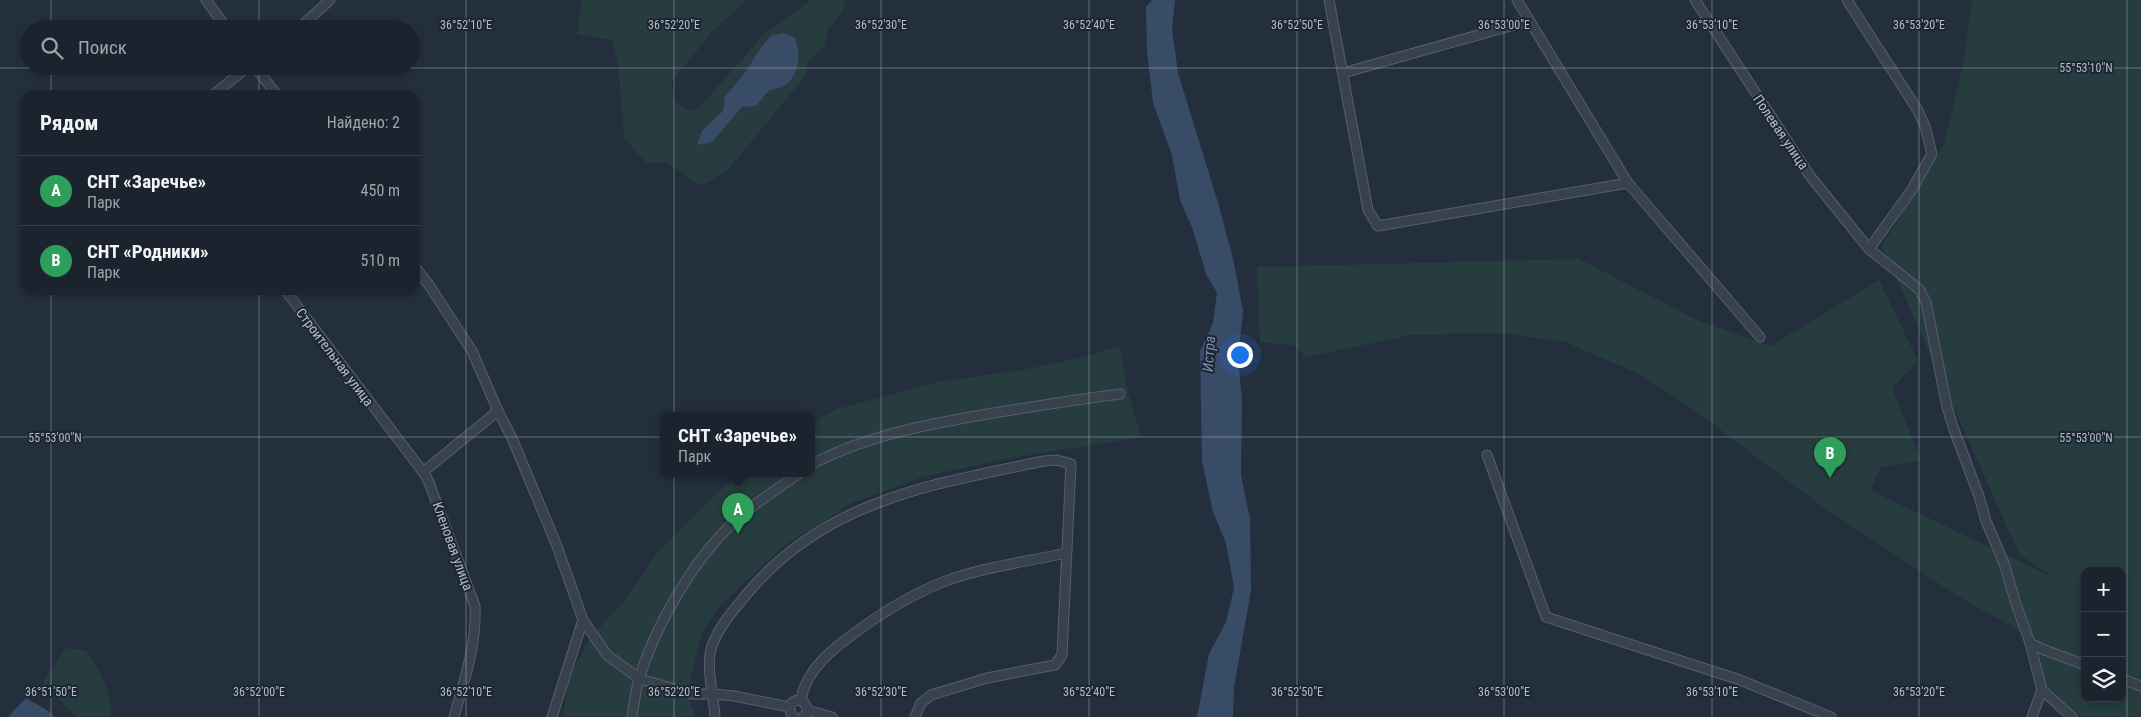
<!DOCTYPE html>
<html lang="ru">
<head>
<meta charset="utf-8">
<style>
  :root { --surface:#1b232e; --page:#242b36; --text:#f1f3f6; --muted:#a0a4aa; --line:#39404a; --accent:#b45309 }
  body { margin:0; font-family:"Roboto Condensed",sans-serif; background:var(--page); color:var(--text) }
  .controls { position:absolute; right:15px; bottom:15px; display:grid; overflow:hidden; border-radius:10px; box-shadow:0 2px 8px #0003 }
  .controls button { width:45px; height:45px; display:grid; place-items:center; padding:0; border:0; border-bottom:1px solid var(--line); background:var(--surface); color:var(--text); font:25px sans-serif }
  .you { position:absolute; left:1239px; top:354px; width:18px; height:18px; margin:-12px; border:4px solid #fff; border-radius:50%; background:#1a73e8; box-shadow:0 0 0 8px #1a73e833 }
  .badge { display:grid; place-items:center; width:32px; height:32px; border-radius:50%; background:var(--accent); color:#fff; font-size:16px; font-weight:700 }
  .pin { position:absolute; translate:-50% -41px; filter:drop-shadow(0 1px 2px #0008) }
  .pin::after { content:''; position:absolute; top:26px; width:18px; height:15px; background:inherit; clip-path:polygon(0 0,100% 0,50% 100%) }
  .popup { position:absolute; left:660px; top:412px; width:155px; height:65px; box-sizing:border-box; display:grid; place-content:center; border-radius:10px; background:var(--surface); filter:drop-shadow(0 1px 4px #0005); font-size:16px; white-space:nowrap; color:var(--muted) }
  .popup b { font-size:19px; color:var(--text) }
  .popup::after { content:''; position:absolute; left:50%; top:100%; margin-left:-10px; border:10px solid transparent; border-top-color:var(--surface) }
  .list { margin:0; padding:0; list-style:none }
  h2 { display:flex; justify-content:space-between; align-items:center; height:65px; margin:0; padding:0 20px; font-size:21px }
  h2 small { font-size:16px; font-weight:400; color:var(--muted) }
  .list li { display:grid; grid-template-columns:32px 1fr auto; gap:15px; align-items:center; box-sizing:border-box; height:70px; padding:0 20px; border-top:1px solid var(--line) }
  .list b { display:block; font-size:19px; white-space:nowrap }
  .list p { margin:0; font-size:16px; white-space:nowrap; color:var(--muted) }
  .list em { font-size:16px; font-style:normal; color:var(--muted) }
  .icon { flex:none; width:28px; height:28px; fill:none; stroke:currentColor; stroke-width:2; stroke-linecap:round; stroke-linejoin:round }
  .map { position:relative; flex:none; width:2141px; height:717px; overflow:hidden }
  .search { position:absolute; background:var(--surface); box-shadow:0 2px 8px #0003; left:20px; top:20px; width:400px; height:55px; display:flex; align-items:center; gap:12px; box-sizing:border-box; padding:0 18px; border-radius:28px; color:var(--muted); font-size:19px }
  .panel { position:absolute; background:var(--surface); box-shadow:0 2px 8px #0003; left:20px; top:90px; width:400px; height:205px; border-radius:15px }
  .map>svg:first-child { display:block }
  .green { fill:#263c3f; fill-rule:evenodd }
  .water { fill:#394c67 }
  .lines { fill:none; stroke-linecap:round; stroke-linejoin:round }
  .minor-casing { stroke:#565f6c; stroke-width:11 }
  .minor { stroke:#38414e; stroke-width:9 }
  .ticks { fill:none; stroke:#b4bcc9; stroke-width:1; stroke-opacity:0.45 }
  .labels { text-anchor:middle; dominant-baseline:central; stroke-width:4; stroke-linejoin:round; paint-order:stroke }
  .street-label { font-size:14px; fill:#b4bcc9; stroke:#1d2633 }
  .water-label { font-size:15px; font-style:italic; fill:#7c92b1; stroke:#1d2633 }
  .ticks-label { font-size:12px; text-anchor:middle; fill:#b4bcc9; stroke:#1d2633; stroke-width:4; stroke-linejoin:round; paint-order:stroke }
</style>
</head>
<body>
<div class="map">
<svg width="2141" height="717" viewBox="0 0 2141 717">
  <rect width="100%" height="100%" fill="#242f3e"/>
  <!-- green -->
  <g class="green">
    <polygon points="582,0 746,0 712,32 671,83 675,102 690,111 700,107 763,35 811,0 845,0 843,11 828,29 825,46 807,64 806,75 728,170 709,182 699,185 667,162 646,163 624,138 619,74 613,40 577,34"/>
    <path d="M1972,0h169v717h-64l-28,-22 -6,-11 -6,-44 -73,-40 -137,-90 -133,-100 -55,-36 -74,-32 -64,-9 -90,2 -104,22 -14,-12 -33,-3 -3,-75 322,-8 120,62 72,25 108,-66 39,81 -26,27 29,72 -40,7 -11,23 184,88 -35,-24 -137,-308 62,-101 20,-85zM2085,571h37v127h-37z"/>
    <polygon points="1120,346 1128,392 1141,437 1005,459 926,476 849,504 817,526 787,543 733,593 715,612 701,635 691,675 690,702 696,717 563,717 569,676 591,637 624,601 660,549 719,491 741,473 812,473 812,422 837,409 938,382 1022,370 1080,358"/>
    <path d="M66,648l19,2c15,20 27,41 26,67h-35l-33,-34z"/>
  </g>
  <!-- water -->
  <g class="water">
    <polygon points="1152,0 1175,0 1172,29 1178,73 1219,206 1234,263 1243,311 1238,358 1242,400 1241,475 1250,519 1251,590 1234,687 1233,717 1197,717 1209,654 1226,622 1234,588 1226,543 1213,512 1202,461 1200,351 1213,323 1217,293 1206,274 1193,230 1180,200 1172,155 1153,103 1147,52 1146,7"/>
    <path d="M783,33l12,5c6,15 5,40 -12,48 -4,3 -10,2 -14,5 -5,4 -9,11 -13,15l-14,1 -30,35 -15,3 5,-14 21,-20 2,-14 19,-23 18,-28 10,-11z"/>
    <polygon points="26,698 50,712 54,717 8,717"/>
  </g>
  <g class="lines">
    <!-- minor casing -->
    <g class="minor-casing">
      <g id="minor">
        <polyline points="206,0 227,29"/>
        <polyline points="1329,0 1368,210 1378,226 1628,183"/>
        <polyline points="1517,0 1628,183 1760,337"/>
        <polyline points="1695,0 1810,176 1869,249 1919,289 1926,302 1947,407 1953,427 1979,496 1986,521 2004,563 2016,604 2030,643 2042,690 2072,717"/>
        <polyline points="1847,0 1917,109 1925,126 1932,154 1911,191 1869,249"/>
        <polyline points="298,29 330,0"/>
        <polyline points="254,66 277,95"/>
        <polyline points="1343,73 1528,21"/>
        <polyline points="213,95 249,66"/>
        <polyline points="415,267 429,285 472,351 498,411 512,438 557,546 583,620 607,655 640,679 692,694 714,694 734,696 789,707"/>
        <polyline points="285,290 423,472"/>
        <polyline points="1487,455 1546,617 1740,680 1831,717"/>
        <path d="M812,464c58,-30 122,-41 187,-52 40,-6 80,-13 121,-18"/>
        <polyline points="2030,643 2042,649 2085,665"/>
        <polyline points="2122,679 2141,686"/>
        <path d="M801,700c4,-27 26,-47 47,-62 30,-23 60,-42 95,-56 39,-15 83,-20 123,-29"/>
        <polyline points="807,710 832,717"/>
        <path d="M454,717c10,-36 23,-73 21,-111l-47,-126 -5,-8 75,-61"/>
        <polyline points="552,717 583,620"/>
        <path d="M632,717c2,-11 3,-23 6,-34 15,-53 54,-122 95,-160 20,-19 44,-34 67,-50"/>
        <path d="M715,717c-1,-21 -10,-52 -3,-71 7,-20 21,-35 34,-51 77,-94 186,-111 298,-134l13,-1 14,4 -9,191 -7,10 -68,13 -56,17 -10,8 -6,14"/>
        <path d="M794,717c-9,-8 -3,-20 9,-16l4,7v5l-4,4"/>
        <polyline points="2032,717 2042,690"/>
      </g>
    </g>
    <!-- minor -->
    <use href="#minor" class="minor"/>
  </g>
  <!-- ticks -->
  <path class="ticks" d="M51,0v29M259,0v29M466,0v717M674,0v717M881,0v717M1089,0v717M1297,0v717M1504,0v717M1712,0v717M1919,0v717M2127,0v717M51,66v29M259,66v29M0,68h2141M51,290v427M259,290v427M0,437h2141"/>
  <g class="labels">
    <!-- street labels -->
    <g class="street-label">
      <text transform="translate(1781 132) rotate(56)">Полевая улица</text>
      <text transform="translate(335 357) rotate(53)">Строительная улица</text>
      <text transform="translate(453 546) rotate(70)">Кленовая улица</text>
    </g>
    <!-- water labels -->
    <g class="water-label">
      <text transform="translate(1209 354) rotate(-86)">Истра</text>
    </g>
  </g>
  <g class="ticks-label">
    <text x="466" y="29">36°52'10"E</text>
    <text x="674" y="29">36°52'20"E</text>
    <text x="881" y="29">36°52'30"E</text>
    <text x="1089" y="29">36°52'40"E</text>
    <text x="1297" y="29">36°52'50"E</text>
    <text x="1504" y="29">36°53'00"E</text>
    <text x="1712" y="29">36°53'10"E</text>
    <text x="1919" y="29">36°53'20"E</text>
    <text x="2086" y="72">55°53'10"N</text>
    <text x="55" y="442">55°53'00"N</text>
    <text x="2086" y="442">55°53'00"N</text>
    <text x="51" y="696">36°51'50"E</text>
    <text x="259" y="696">36°52'00"E</text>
    <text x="466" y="696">36°52'10"E</text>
    <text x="674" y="696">36°52'20"E</text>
    <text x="881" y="696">36°52'30"E</text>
    <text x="1089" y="696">36°52'40"E</text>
    <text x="1297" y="696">36°52'50"E</text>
    <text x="1504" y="696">36°53'00"E</text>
    <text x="1712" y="696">36°53'10"E</text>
    <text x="1919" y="696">36°53'20"E</text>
  </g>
</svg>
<div class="controls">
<button>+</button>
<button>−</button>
<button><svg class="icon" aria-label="layers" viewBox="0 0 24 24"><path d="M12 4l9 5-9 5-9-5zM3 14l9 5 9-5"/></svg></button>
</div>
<div class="you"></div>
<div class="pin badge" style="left:738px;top:534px;background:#2e9e5b">A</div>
<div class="popup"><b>СНТ «Заречье»</b>Парк</div>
<div class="pin badge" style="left:1830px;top:478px;background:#2e9e5b">B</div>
<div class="search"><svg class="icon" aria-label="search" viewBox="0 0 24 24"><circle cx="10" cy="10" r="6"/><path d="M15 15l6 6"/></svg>Поиск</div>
<section class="panel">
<h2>Рядом<small>Найдено: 2</small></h2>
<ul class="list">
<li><span class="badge" style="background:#2e9e5b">A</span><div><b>СНТ «Заречье»</b><p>Парк</p></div><em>450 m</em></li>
<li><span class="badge" style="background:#2e9e5b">B</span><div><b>СНТ «Родники»</b><p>Парк</p></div><em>510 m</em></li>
</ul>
</section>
</div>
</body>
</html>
